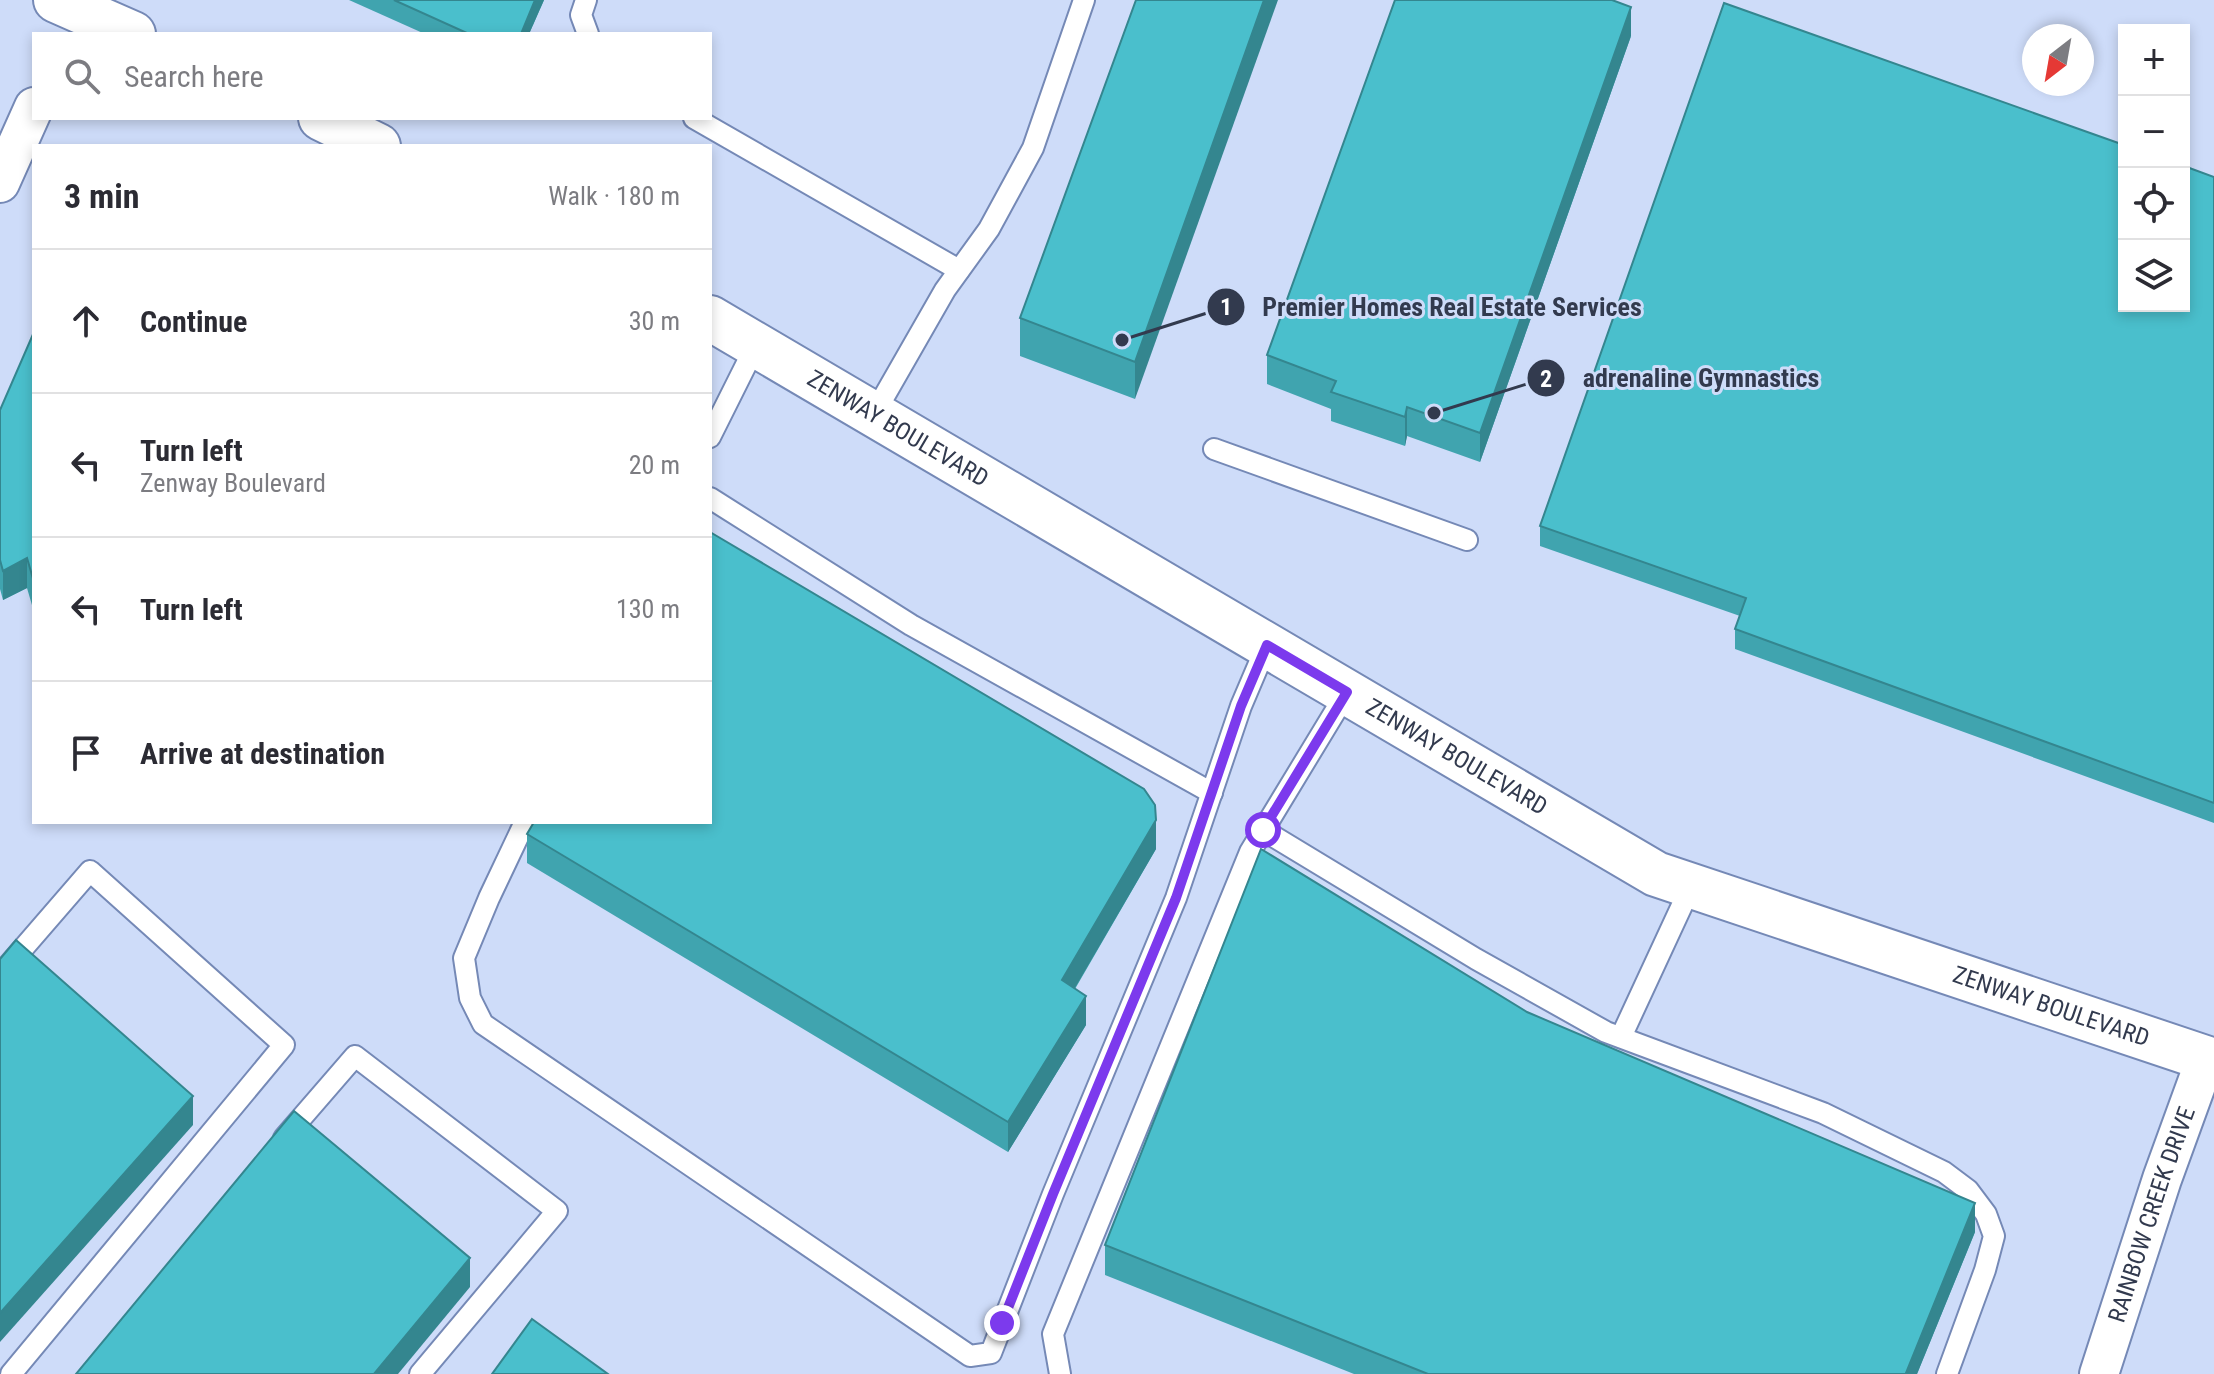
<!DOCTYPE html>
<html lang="en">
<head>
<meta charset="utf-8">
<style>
  :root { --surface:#fff; --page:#f7f7f7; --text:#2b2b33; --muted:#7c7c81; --line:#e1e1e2 }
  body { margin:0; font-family:"Roboto Condensed",sans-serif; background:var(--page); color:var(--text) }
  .controls { position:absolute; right:24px; top:24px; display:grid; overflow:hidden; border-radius:0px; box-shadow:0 4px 12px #0003 }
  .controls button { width:72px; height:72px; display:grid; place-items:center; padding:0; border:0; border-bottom:2px solid var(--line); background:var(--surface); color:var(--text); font:40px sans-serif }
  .compass { position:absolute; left:2022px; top:24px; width:72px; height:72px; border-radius:50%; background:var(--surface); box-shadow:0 4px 12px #0003; rotate:211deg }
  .stop { position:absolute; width:24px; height:24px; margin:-18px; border:6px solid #7c3aed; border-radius:50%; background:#fff }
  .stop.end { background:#7c3aed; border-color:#fff; box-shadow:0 2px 8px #0008 }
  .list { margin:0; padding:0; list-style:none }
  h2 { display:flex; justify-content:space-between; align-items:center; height:104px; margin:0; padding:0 32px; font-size:34px }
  h2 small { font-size:26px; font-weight:400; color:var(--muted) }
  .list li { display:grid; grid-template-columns:52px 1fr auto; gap:24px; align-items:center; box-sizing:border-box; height:144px; padding:0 32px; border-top:2px solid var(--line) }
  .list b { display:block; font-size:30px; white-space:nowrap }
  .list p { margin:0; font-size:26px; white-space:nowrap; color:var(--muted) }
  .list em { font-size:26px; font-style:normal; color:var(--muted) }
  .icon { flex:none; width:44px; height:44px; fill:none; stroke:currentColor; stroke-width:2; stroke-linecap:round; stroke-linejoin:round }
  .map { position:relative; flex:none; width:2214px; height:1374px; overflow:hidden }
  .search { position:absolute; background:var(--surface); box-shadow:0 4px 12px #0003; left:32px; top:32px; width:680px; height:88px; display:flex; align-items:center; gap:20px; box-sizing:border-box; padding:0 28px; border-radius:0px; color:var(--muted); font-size:30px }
  .panel { position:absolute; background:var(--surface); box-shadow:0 4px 12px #0003; left:32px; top:144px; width:680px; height:680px; border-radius:0px }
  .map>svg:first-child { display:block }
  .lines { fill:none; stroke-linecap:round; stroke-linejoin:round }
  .service-casing { stroke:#7589b6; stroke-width:24 }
  .minor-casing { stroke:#7589b6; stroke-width:42 }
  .tertiary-casing { stroke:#7589b6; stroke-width:48 }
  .service { stroke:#fff; stroke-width:20 }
  .minor { stroke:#fff; stroke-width:38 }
  .tertiary { stroke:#fff; stroke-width:44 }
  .wall { fill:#40a4af }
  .shaded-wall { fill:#34868f }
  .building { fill:#4abfcc; stroke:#34868f; stroke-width:2 }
  .route { stroke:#7c3aed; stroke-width:10 }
  .labels { text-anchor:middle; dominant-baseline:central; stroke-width:6; stroke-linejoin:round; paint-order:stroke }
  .street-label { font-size:24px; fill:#323a4e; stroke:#cedcf9 }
  .leader { fill:none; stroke:#323a4e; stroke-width:3 }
  .callout-dot { fill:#323a4e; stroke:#cedcf9; stroke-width:3 }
  .mark-label { font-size:24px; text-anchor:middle; font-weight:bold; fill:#fff }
  .callout-label { font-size:26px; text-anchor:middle; font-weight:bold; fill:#323a4e; stroke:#cedcf9; stroke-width:6; stroke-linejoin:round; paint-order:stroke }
</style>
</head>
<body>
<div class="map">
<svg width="2214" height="1374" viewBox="0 0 2214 1374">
  <rect width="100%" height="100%" fill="#cedcf9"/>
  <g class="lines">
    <!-- service casing -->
    <g class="service-casing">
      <g id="service">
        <polyline points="586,0 581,15 588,34"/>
        <polyline points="694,118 959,270"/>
        <polyline points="874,414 945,290 989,229 1033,148 1084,0"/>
        <polyline points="710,437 756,345"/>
        <polyline points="1214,449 1467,540"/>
        <polyline points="710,498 911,625 1212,793"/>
        <polyline points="525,822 489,898 464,958 470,998 483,1024 970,1356 991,1353 1053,1194 1176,898 1241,706 1267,645"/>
        <polyline points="1263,830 1476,959 1606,1032 1823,1113 1944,1172 1968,1190 1986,1214 1994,1236 1985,1270 1947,1374"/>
        <polyline points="0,975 90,871 284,1045 11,1374"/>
        <polyline points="1621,1037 1691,886"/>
        <polyline points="284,1138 355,1056 557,1211 420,1374"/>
        <polyline points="1060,1374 1053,1334 1250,852 1347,692"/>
      </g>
    </g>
    <!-- minor casing -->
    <g class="minor-casing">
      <g id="minor">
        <polyline points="0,183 34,107"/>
        <path id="s1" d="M2099,1374l63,-195 44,-121"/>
      </g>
    </g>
    <!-- tertiary casing -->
    <g class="tertiary-casing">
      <g id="tertiary">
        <polyline points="56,0 133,34"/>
        <polyline points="321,118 378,146"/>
        <path id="s2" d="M710,318l946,556 558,187"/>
      </g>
    </g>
    <!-- service -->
    <use href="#service" class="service"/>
    <!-- minor -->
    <use href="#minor" class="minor"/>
    <!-- tertiary -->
    <use href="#tertiary" class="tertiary"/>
  </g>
  <!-- wall -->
  <g class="wall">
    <polygon points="349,0 544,0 529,34 425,34"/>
    <polygon points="1136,0 1135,399 1020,356 1020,318"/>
    <polygon points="1631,36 1480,462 1407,436 1405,446 1331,421 1331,409 1267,384 1267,355"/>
    <polygon points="2214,177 2214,823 1735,649 1735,629 1740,616 1540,546 1540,526"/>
    <polygon points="34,332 34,612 27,588 3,600 0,589 0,410"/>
    <polygon points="527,834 1156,849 1075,989 1086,1025 1008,1152 527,863"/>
    <polygon points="1527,1012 1975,1232 1917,1374 1354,1374 1105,1275 1105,1245"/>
  </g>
  <!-- shaded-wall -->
  <g class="shaded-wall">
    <polygon points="535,0 544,0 529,34 521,34"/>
    <polygon points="1264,0 1278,0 1135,399 1135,362"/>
    <polygon points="1631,7 1631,36 1480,462 1480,433"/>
    <polygon points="1407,407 1407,436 1405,446 1405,417"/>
    <polygon points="27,558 27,588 3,600 3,571"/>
    <polygon points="1156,820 1156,849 1062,1010 1062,980"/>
    <polygon points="1086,996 1086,1025 1008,1152 1008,1122"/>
    <polygon points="193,1096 193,1125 0,1342 0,1313"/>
    <polygon points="1975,1203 1975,1232 1917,1374 1906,1374"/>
    <polygon points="470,1258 470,1287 398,1374 374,1374"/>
  </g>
  <!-- building -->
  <g class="building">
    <polygon points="394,0 535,0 521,34 469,34"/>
    <polygon points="1136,0 1264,0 1135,362 1020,318"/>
    <polygon points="1395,0 1612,0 1631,7 1480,433 1407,407 1405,417 1331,392 1336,381 1267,355"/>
    <polygon points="1724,3 2124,145 2124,306 2184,306 2184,166 2214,177 2214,803 1735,629 1746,598 1540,526"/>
    <polygon points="34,332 34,582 27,558 3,571 0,560 0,410"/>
    <polygon points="710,532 1144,789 1155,805 1156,820 1062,980 1086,996 1008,1122 527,834 534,822 710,822"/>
    <polygon points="1261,849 1527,1012 1975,1203 1906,1373 1908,1374 1428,1374 1105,1245"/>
    <polygon points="16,940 193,1096 0,1313 0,959"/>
    <polygon points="294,1111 470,1258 374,1374 76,1374"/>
    <polygon points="532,1319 608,1374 492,1374"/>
  </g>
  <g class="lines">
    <!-- route -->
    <polyline class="route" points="1002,1323 1053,1194 1176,898 1241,706 1267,645 1347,692 1263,830"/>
  </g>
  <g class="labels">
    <!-- street labels -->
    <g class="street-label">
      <text stroke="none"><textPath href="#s2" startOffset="218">ZENWAY BOULEVARD</textPath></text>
      <text stroke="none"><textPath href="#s2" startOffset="866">ZENWAY BOULEVARD</textPath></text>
      <text stroke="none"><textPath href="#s2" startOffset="1514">ZENWAY BOULEVARD</textPath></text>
      <text stroke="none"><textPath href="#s1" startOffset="168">RAINBOW CREEK DRIVE</textPath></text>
    </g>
  </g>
  <!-- callouts -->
  <path class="leader" d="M1122 340L1226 307M1434 413L1546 378"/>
  <g class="callout-dot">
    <circle cx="1122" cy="340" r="8"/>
    <circle cx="1434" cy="413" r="8"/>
    <circle cx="1226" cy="307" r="20"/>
    <circle cx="1546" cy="378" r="20"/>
  </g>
  <g class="mark-label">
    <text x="1226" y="315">1</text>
    <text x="1546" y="387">2</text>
  </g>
  <g class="callout-label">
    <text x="1452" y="316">Premier Homes Real Estate Services</text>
    <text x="1701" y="387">adrenaline Gymnastics</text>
  </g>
</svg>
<div class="controls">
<button>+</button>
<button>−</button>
<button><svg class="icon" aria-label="locate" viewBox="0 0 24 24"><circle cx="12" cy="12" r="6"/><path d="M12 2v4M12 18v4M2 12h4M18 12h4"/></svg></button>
<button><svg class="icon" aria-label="layers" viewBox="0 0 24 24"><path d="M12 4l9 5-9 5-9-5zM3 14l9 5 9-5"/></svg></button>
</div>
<svg class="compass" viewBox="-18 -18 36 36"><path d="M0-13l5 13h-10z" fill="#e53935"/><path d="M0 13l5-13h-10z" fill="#7c7c81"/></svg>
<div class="stop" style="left:1263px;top:830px"></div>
<div class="stop end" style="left:1002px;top:1323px"></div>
<div class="search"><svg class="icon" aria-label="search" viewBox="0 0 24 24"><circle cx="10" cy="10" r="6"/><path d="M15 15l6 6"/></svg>Search here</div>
<section class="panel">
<h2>3 min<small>Walk · 180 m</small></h2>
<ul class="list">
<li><svg class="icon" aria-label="ahead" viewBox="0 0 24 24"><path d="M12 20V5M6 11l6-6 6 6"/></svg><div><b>Continue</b></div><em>30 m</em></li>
<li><svg class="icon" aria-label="left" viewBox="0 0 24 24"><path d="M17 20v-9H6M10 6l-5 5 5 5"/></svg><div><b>Turn left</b><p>Zenway Boulevard</p></div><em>20 m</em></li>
<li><svg class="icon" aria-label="left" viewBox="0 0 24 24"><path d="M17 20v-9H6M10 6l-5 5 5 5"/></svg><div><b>Turn left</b></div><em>130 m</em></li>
<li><svg class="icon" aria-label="arrive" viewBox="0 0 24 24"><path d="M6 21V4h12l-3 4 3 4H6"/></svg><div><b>Arrive at destination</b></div></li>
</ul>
</section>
</div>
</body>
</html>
